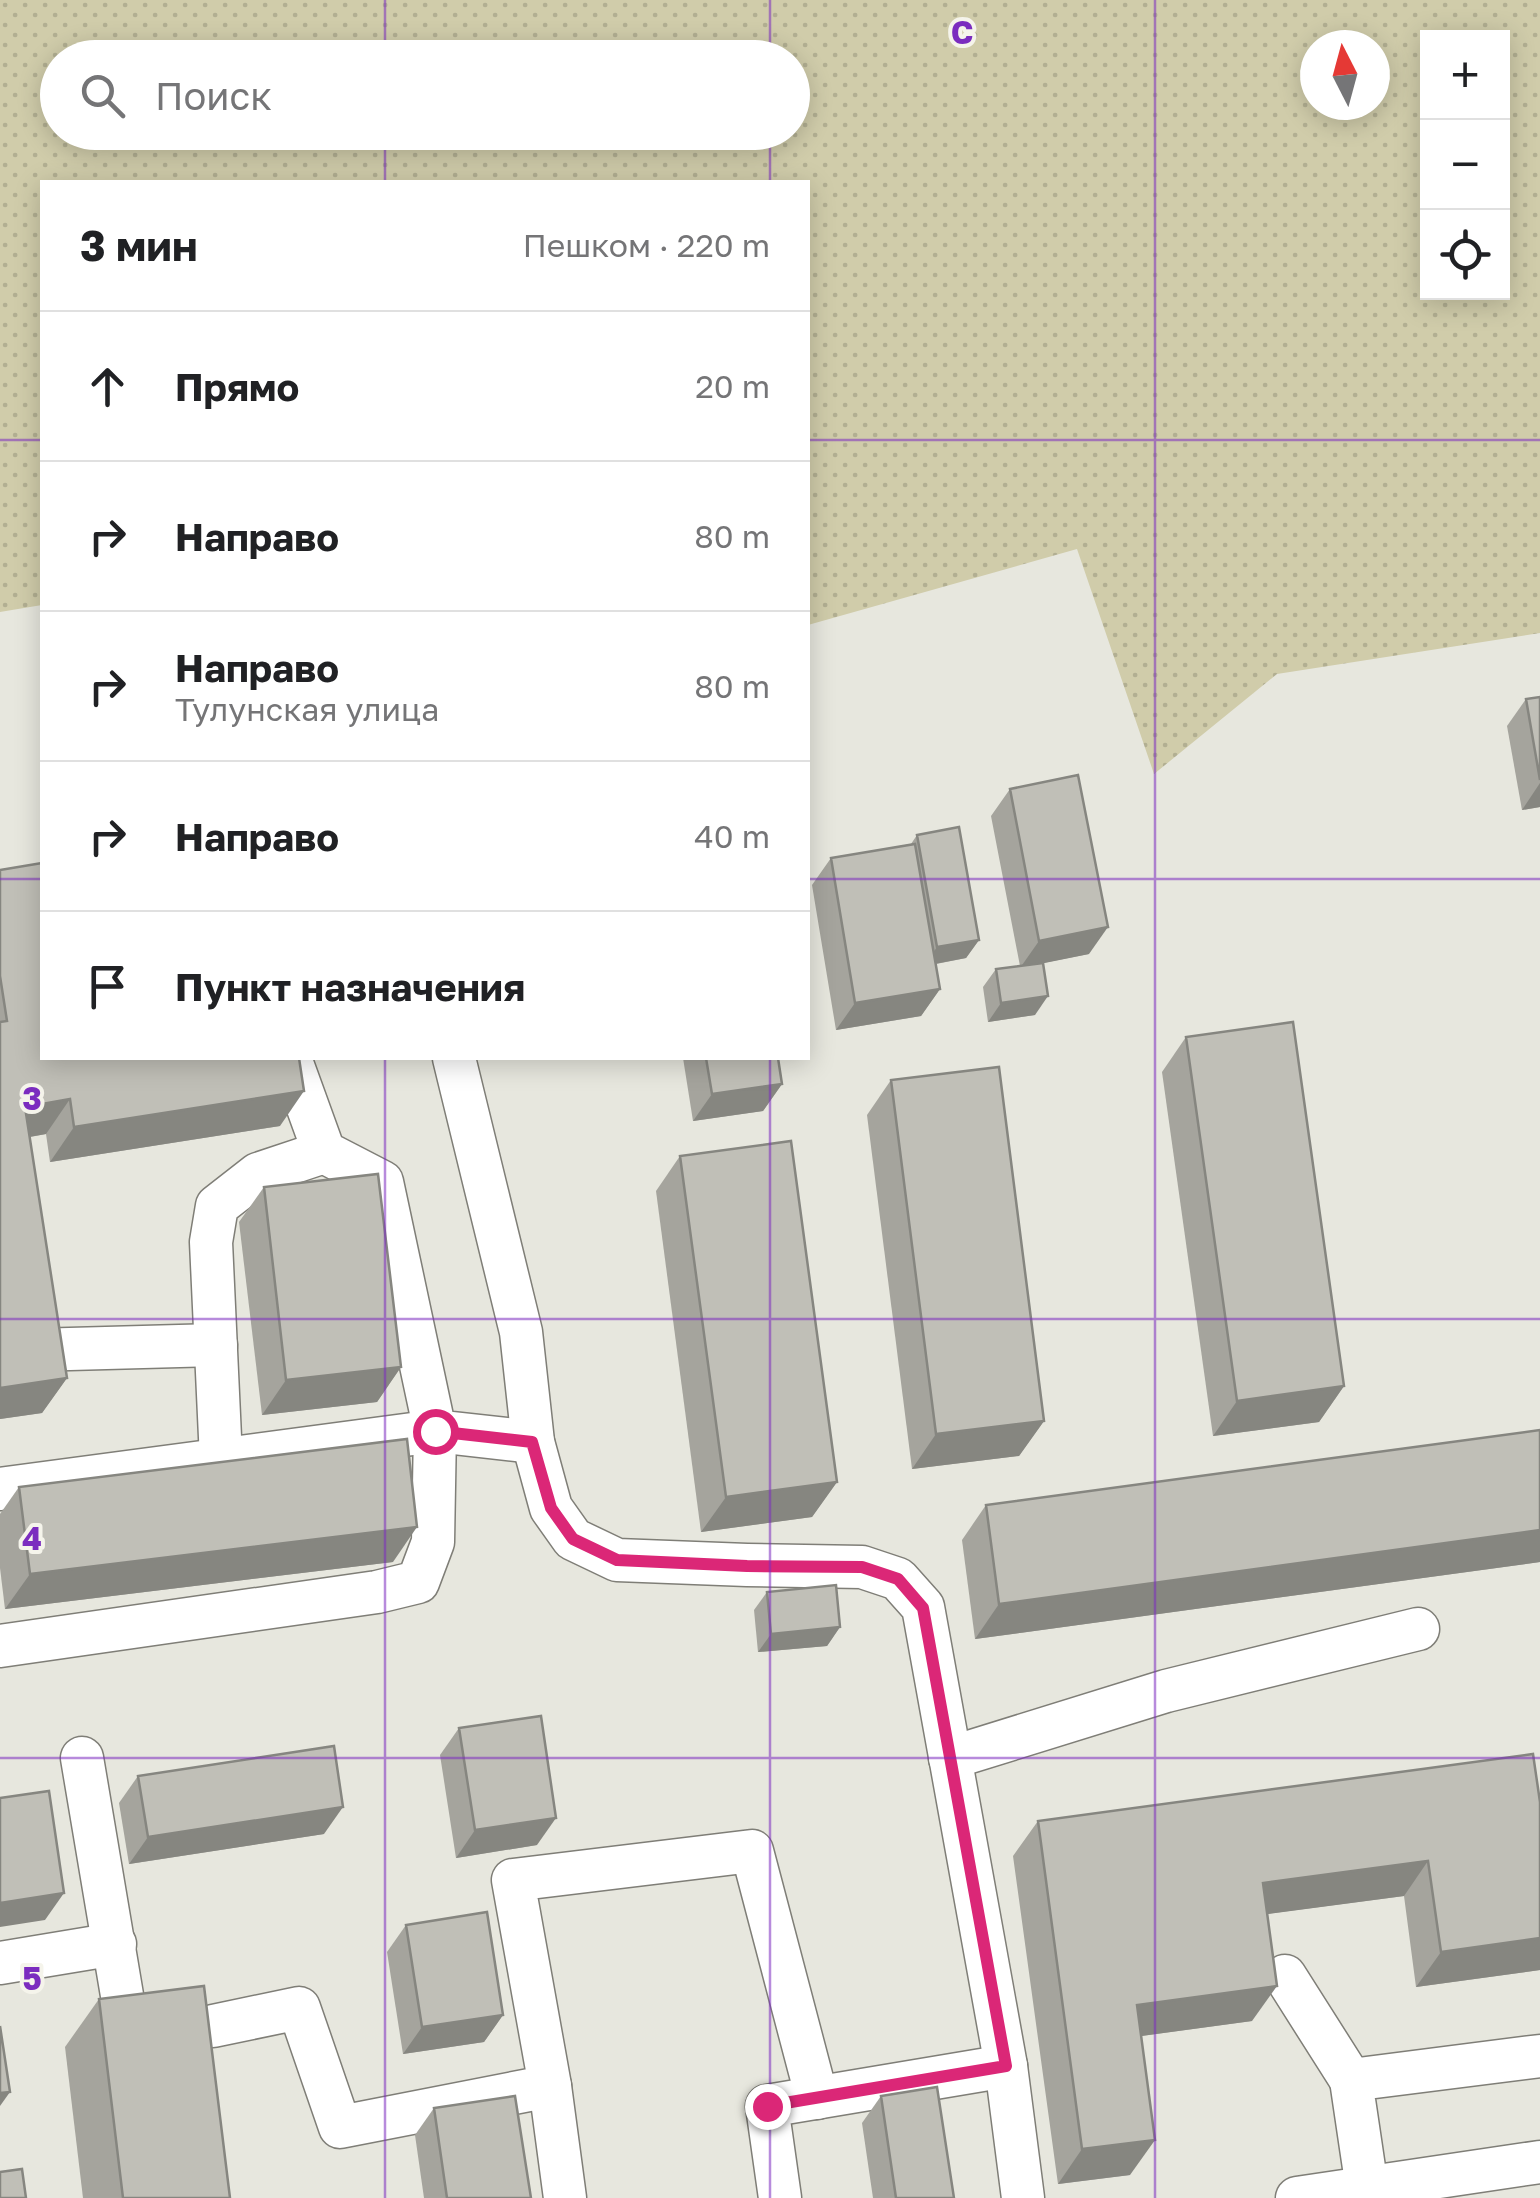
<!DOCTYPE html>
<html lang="ru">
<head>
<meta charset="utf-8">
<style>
  :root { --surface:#fff; --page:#f2f2f2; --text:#202124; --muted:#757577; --line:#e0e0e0 }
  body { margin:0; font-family:"Golos Text",sans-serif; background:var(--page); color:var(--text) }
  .controls { position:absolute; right:30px; top:30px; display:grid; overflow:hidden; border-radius:0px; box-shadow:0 5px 25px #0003 }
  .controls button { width:90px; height:90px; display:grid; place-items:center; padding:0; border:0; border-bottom:2px solid var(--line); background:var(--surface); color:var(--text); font:50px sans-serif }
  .compass { position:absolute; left:1300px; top:30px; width:90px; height:90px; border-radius:50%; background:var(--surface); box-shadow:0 5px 25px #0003; rotate:354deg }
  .stop { position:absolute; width:30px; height:30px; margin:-22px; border:8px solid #db2777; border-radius:50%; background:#fff }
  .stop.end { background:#db2777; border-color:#fff; box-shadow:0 2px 10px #0008 }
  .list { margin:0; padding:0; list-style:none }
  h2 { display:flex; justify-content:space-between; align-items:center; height:130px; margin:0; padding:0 40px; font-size:42px }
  h2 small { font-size:32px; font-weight:400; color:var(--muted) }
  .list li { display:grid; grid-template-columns:65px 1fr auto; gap:30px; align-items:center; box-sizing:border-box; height:150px; padding:0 40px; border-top:2px solid var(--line) }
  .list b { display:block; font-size:38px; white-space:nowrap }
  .list p { margin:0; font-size:32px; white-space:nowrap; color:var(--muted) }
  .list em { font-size:32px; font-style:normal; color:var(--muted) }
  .icon { flex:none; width:55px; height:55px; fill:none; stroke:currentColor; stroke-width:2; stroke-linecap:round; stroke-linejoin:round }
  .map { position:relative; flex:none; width:1540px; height:2198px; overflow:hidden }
  .search { position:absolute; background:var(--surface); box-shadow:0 5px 25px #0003; left:40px; top:40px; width:770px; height:110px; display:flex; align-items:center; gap:25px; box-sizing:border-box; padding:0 35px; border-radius:55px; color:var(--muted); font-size:38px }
  .panel { position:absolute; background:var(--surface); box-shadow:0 5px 25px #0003; left:40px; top:180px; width:770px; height:880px; border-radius:0px }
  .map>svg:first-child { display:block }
  .green { fill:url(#green-dots); fill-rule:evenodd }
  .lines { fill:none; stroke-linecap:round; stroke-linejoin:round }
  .minor-casing { stroke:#7f7e77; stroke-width:45 }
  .minor { stroke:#fff; stroke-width:42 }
  .wall { fill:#a5a49d }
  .shaded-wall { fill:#868680 }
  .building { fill:#c0bfb7; stroke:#868680; stroke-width:2.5 }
  .route { stroke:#db2777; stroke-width:12 }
  .grid { fill:none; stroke:#7b2cbf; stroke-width:2.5; stroke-opacity:0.55 }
  .grid-label { font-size:32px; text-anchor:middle; font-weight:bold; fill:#7b2cbf; stroke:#f5f4eb; stroke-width:8; stroke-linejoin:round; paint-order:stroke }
</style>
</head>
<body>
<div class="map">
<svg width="1540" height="2198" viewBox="0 0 1540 2198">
  <defs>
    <pattern id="green-dots" width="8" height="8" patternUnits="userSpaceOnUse" patternTransform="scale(2.5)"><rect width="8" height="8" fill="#d0ccaa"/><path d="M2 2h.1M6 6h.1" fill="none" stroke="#b2af92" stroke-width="1.8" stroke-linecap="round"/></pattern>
  </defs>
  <rect width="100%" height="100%" fill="#e7e7de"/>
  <!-- green -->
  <path class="green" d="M0,0h1540v633l-263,41 -123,100 -77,-225 -269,76v-443h-766v423l-42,7zM1428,38h74v254h-74zM1315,45h60v60h-60zM58,58h734v74h-734z"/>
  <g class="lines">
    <!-- minor casing -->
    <g class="minor-casing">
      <g id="minor">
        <polyline points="290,1058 324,1152 382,1182 435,1431 533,1442"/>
        <polyline points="454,1058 521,1332 533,1442 551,1508 573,1539 617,1560 747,1565 862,1567 898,1579 923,1607 1006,2066 1023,2198"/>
        <polyline points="33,1350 216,1345"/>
        <polyline points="221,1459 211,1242 217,1206 258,1174 324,1152"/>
        <polyline points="0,1489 435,1431 433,1542 418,1582 377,1592 0,1646"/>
        <polyline points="82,1758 126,2019 160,2022"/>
        <polyline points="950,1758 1166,1691 1418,1629"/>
        <polyline points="0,1963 115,1944"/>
        <polyline points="1285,1976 1351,2080"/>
        <polyline points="213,2026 299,2008 340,2127 550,2086 513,1880 752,1851 817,2098"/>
        <polyline points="550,2086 565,2198"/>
        <polyline points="1367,2188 1351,2080 1540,2056"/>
        <polyline points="780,2198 767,2106 1006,2066"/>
        <polyline points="1297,2198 1540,2162"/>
      </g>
    </g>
    <!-- minor -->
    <use href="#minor" class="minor"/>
  </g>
  <!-- wall -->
  <g class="wall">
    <polygon points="1540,697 1540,807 1522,810 1507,726 1526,699"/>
    <polygon points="1010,789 1089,954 1043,963 1035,1015 988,1022 983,987 996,969 1020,966 991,816"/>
    <polygon points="917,835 979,940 966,958 936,964 940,989 921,1016 836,1030 812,885 831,858 911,844"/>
    <polygon points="0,870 42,1058 280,1126 50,1162 46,1134 30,1137 67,1378 42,1413 0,1419"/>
    <polygon points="1186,1037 1344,1386 1319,1422 1213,1436 1162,1072"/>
    <polygon points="683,1058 778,1058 782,1084 763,1111 693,1121"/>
    <polygon points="891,1080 1044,1421 1019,1456 912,1469 867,1115"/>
    <polygon points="680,1156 837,1482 812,1517 701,1532 656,1191"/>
    <polygon points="264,1187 401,1367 377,1402 262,1415 239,1222"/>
    <polygon points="1540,1430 1540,1562 975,1639 962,1540 986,1505"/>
    <polygon points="19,1487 393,1562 5,1609 0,1568 0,1514"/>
    <polygon points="767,1592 840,1627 827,1646 758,1652 754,1610"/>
    <polygon points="459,1728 537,1845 456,1858 440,1755"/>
    <polygon points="138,1776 324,1834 129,1864 119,1803"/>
    <polygon points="1540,1802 1540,1970 1416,1987 1404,1896 1267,1914 1252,2021 1141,2036 1130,2175 1058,2184 1013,1856 1038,1821"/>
    <polygon points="406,1925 503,2015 484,2042 403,2054 387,1952"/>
    <polygon points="99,1999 230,2198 83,2198 65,2047"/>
    <polygon points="881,2096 954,2198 873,2198 862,2123"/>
    <polygon points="434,2108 531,2198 424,2198 415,2135"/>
  </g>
  <!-- shaded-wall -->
  <g class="shaded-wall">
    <polygon points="1540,783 1540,807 1522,810"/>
    <polygon points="1108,927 1089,954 1020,968 1039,941"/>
    <polygon points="979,940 966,958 924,966 937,947"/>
    <polygon points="940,989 921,1016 836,1030 855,1003"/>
    <polygon points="1048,996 1035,1015 988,1022 1001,1003"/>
    <polygon points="782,1084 763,1111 693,1121 712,1094"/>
    <polygon points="304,1091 280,1126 50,1162 74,1127"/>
    <polygon points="70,1099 46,1134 0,1142 25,1107"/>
    <polygon points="401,1367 377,1402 262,1415 286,1380"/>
    <polygon points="67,1378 42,1413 0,1419 0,1388"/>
    <polygon points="1344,1386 1319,1422 1213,1436 1237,1401"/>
    <polygon points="1044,1421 1019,1456 912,1469 936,1434"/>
    <polygon points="837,1482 812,1517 701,1532 726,1497"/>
    <polygon points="417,1527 393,1562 5,1609 30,1574"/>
    <polygon points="1540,1530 1540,1562 975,1639 999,1604"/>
    <polygon points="840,1627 827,1646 758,1652 771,1634"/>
    <polygon points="343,1807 324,1834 129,1864 148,1837"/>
    <polygon points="556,1818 537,1845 456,1858 475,1830"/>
    <polygon points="1428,1861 1404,1896 1238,1918 1263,1883"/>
    <polygon points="64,1893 45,1920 0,1927 0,1903"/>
    <polygon points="1540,1938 1540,1970 1416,1987 1441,1952"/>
    <polygon points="1277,1986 1252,2021 1112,2040 1137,2005"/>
    <polygon points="503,2015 484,2042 403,2054 422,2027"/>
    <polygon points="10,2092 0,2106 0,2093"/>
    <polygon points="1155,2140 1130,2175 1058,2184 1082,2149"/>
  </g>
  <!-- building -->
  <g class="building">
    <polygon points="1540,697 1540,780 1526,699"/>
    <polygon points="1078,775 1108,927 1039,941 1010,789"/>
    <polygon points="959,827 979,940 937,947 917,835"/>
    <polygon points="915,844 940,989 855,1003 831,858"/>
    <polygon points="42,863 42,1058 299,1058 304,1091 74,1127 70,1099 25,1107 67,1378 0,1388 0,1022 7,1021 0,976 0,870"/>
    <polygon points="1043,963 1048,996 1001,1003 996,969"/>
    <polygon points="1293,1022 1344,1386 1237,1401 1186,1037"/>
    <polygon points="706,1058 778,1058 782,1084 712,1094"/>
    <polygon points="999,1067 1044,1421 936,1434 891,1080"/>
    <polygon points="791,1141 837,1482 726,1497 680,1156"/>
    <polygon points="378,1174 401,1367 286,1380 264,1187"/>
    <polygon points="1540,1430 1540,1530 999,1604 986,1505"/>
    <polygon points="407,1439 417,1527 30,1574 19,1487"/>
    <polygon points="836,1585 840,1627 771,1634 767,1592"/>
    <polygon points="541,1716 556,1818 475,1830 459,1728"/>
    <polygon points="334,1746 343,1807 148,1837 138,1776"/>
    <polygon points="1533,1754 1540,1802 1540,1938 1441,1952 1428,1861 1263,1883 1277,1986 1137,2005 1155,2140 1082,2149 1038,1821"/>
    <polygon points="49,1791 64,1893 0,1903 0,1798"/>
    <polygon points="487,1912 503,2015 422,2027 406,1925"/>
    <polygon points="204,1986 230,2198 123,2198 99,1999"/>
    <polygon points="0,2026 10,2092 0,2093"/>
    <polygon points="937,2087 954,2198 896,2198 881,2096"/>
    <polygon points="515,2096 531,2198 447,2198 434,2108"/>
    <polygon points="22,2169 26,2198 0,2198 0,2172"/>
  </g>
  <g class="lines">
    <!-- route -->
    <polyline class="route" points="435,1431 532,1442 551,1508 573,1539 617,1560 747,1566 862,1567 898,1579 923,1608 1006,2066 767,2106"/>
  </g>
  <!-- grid -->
  <path class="grid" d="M385,0v58M770,0v58M1155,0v2198M385,132v50M770,132v50M0,440h42M808,440h732M0,879h42M808,879h732M385,1058v1140M770,1058v1140M0,1319h1540M0,1758h1540"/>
  <g class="grid-label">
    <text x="962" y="44">C</text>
    <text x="32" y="1110">3</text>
    <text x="32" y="1550">4</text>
    <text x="32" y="1990">5</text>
  </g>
</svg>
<div class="controls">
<button>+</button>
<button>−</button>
<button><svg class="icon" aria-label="locate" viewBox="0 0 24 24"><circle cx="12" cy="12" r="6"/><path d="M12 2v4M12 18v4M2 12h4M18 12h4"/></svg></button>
</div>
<svg class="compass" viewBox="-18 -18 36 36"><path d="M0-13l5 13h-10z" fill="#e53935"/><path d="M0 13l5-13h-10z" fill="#757577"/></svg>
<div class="stop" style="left:435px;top:1431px"></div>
<div class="stop end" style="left:767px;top:2106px"></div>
<div class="search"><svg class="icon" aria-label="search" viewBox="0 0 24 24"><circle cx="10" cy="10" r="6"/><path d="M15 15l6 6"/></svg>Поиск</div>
<section class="panel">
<h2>3 мин<small>Пешком · 220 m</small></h2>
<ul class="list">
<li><svg class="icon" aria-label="ahead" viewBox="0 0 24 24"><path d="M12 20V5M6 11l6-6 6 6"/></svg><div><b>Прямо</b></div><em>20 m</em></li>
<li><svg class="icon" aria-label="right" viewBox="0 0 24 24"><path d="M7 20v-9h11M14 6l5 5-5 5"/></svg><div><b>Направо</b></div><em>80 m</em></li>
<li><svg class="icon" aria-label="right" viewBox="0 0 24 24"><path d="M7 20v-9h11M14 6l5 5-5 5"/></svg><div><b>Направо</b><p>Тулунская улица</p></div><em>80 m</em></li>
<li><svg class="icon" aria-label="right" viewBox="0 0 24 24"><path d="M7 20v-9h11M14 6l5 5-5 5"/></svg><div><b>Направо</b></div><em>40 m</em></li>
<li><svg class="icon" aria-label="arrive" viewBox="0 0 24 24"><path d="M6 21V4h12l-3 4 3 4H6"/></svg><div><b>Пункт назначения</b></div></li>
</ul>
</section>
</div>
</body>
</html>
